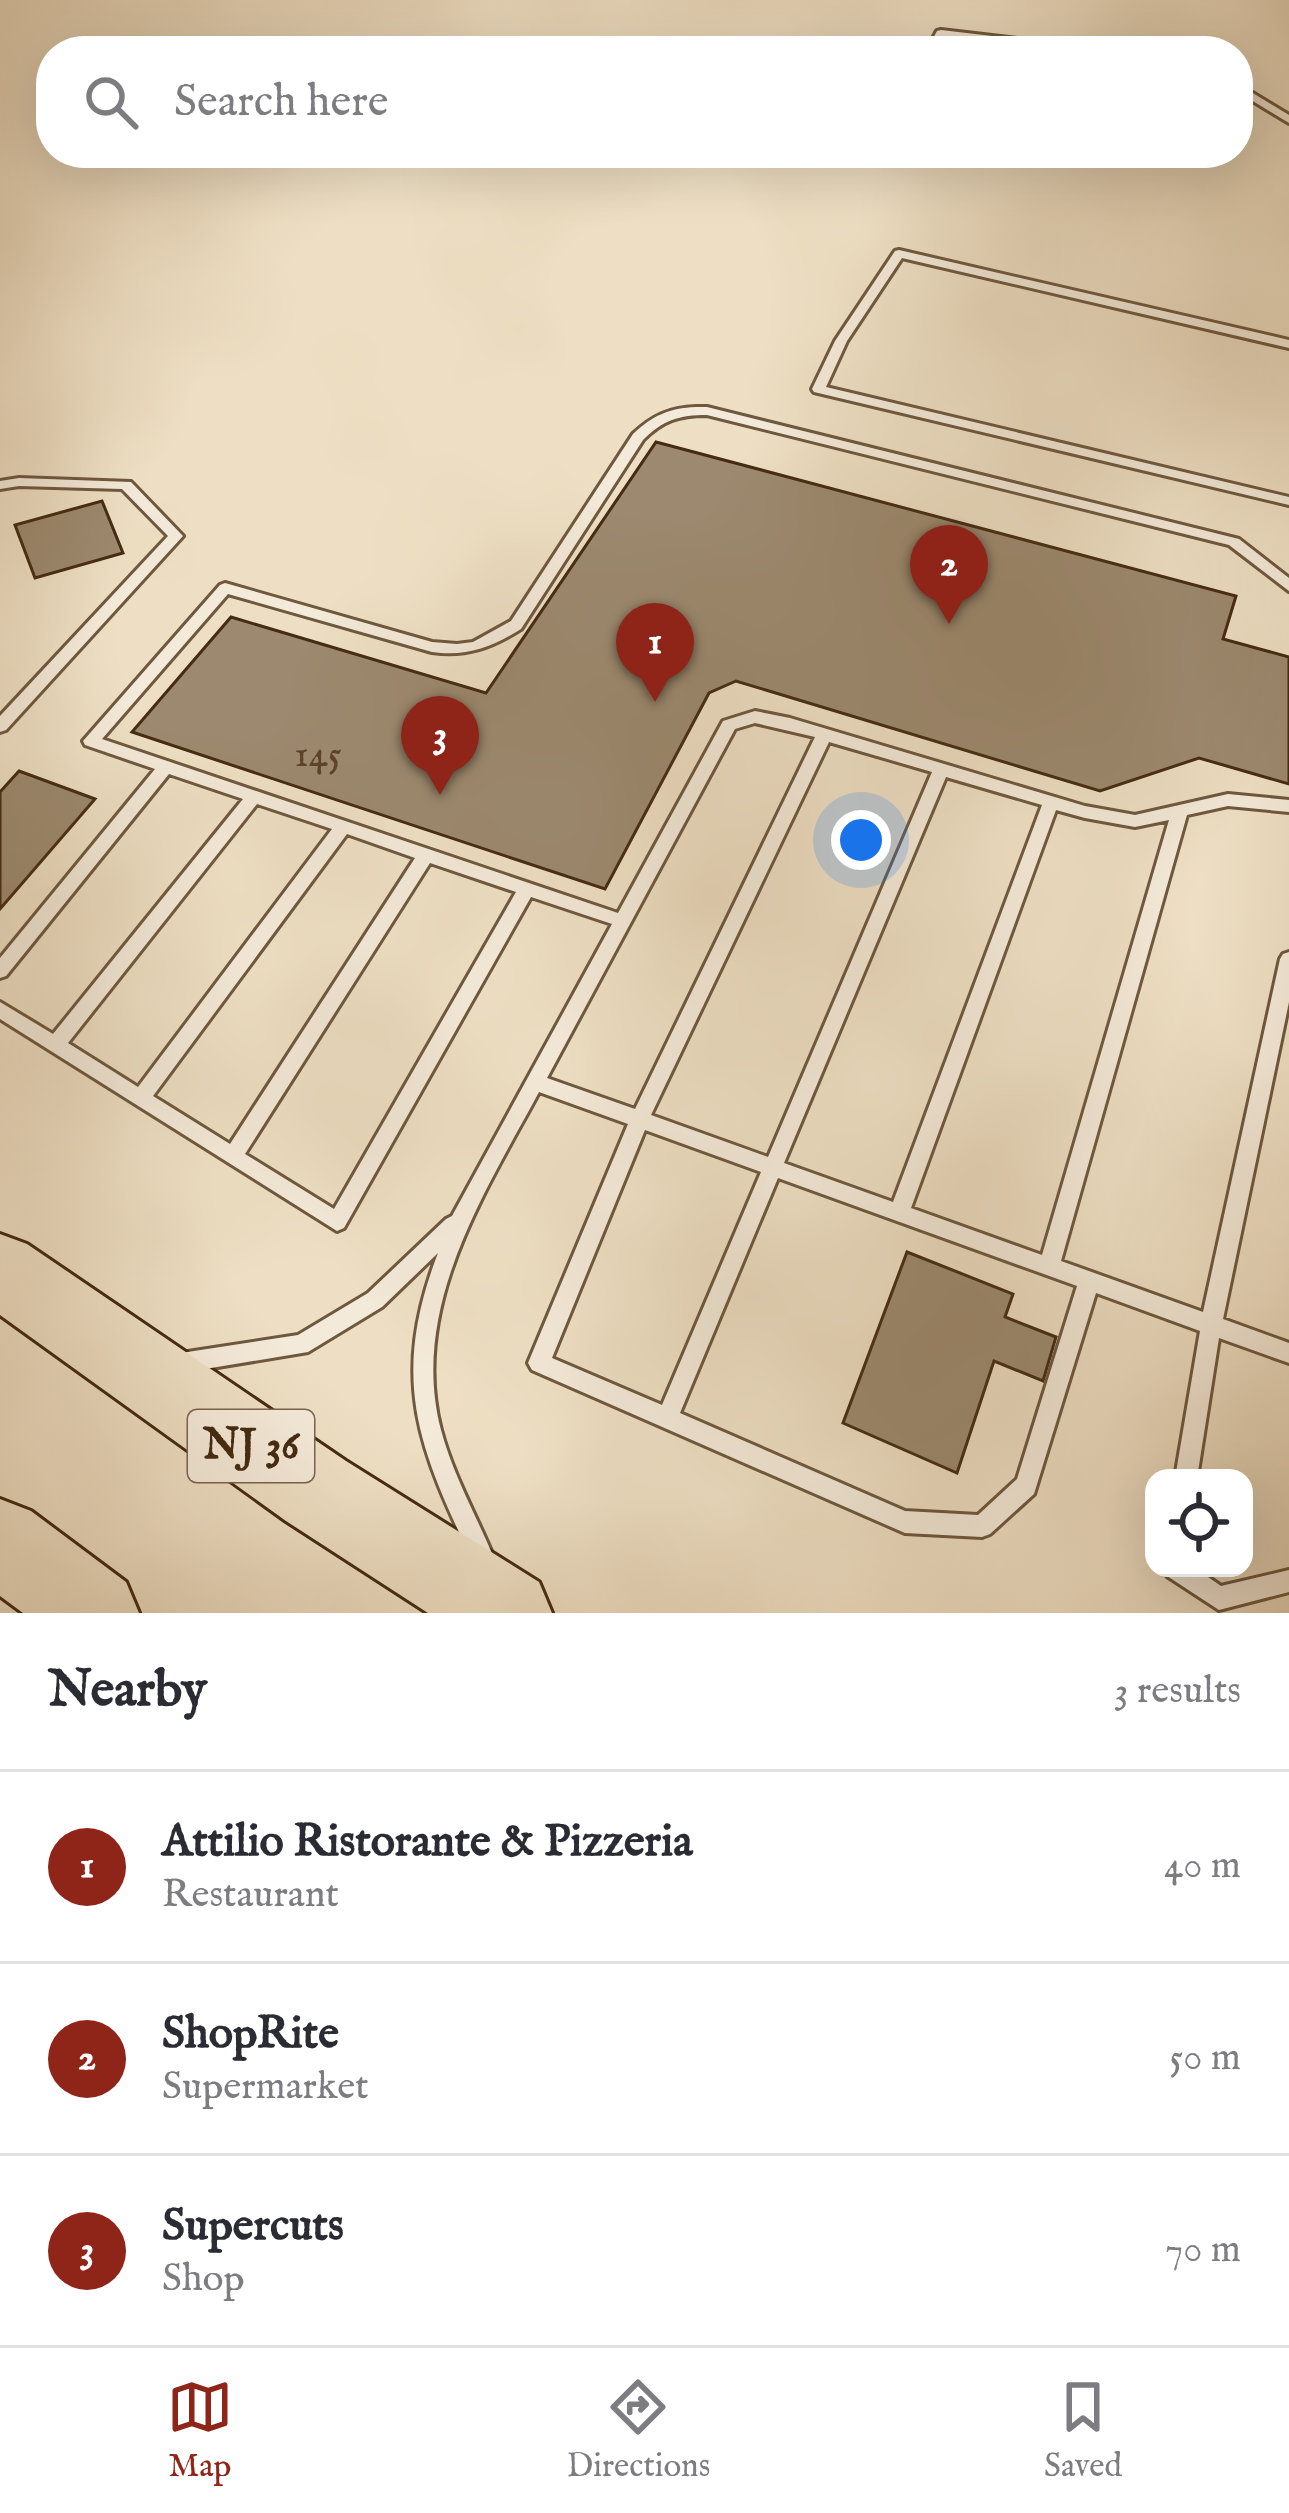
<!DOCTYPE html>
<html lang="en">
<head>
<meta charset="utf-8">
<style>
  :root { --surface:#fff; --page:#f7f7f7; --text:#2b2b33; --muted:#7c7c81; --line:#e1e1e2; --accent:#8f2418 }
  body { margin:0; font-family:"IM FELL English",serif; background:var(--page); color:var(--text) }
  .controls { position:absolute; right:36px; bottom:36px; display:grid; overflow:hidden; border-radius:24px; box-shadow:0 12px 48px #0002 }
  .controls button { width:108px; height:108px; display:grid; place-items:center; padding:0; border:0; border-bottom:3px solid var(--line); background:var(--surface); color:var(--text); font:60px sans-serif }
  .you { position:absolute; left:861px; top:840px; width:42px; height:42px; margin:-30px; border:9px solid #fff; border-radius:50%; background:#1a73e8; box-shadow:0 0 0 18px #1a73e833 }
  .badge { display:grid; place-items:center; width:78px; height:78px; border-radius:50%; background:var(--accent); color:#fff; font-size:39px; font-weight:700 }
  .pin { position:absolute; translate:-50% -99px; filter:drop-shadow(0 3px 6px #0008) }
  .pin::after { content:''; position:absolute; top:63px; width:42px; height:36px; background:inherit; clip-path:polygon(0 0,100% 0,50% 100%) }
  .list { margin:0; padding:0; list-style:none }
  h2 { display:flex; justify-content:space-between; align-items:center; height:156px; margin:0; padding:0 48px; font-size:51px }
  h2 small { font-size:39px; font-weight:400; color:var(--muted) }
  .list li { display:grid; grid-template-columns:78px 1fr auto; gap:36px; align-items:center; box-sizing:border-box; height:192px; padding:0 48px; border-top:3px solid var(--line) }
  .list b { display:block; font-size:45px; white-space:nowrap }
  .list p { margin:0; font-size:39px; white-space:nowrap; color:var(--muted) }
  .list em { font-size:39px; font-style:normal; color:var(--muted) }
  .icon { flex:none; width:66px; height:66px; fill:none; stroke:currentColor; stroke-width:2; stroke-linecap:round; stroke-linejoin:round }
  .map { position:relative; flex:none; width:1289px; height:1613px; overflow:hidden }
  .search { position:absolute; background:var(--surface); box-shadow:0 12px 48px #0002; left:36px; right:36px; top:36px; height:132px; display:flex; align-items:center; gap:30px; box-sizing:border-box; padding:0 42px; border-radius:48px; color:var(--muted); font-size:45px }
  .sheet { height:732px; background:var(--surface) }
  nav { display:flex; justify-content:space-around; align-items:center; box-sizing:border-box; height:168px; border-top:3px solid var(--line); background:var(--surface); font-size:33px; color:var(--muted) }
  nav a { display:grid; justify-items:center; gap:6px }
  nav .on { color:var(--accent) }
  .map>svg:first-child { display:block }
  .building { fill:#9c896f; stroke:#442b12; stroke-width:3 }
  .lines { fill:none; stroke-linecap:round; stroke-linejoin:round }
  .lane-casing { stroke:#6e583e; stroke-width:6 }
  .highway-casing { stroke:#442b12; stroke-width:6 }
  .lane { fill:#f4ead9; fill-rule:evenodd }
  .highway { fill:#eedfc4; fill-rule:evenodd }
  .labels { text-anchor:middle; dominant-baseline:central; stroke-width:9; stroke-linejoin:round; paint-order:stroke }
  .number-label { font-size:39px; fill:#5a4229 }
  .shield { fill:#f4ead9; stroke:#79644e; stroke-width:3 }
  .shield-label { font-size:42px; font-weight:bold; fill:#442b12 }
</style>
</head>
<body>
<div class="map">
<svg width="1289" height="1613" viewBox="0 0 1289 1613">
  <rect width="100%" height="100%" fill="#eedfc4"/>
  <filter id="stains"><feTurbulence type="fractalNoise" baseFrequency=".00167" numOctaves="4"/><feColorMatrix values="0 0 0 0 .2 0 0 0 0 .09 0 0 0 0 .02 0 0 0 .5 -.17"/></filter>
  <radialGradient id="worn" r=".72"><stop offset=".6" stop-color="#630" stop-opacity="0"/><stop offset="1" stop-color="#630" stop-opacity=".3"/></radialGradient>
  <!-- building -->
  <g class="building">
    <polygon points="656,442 1236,596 1223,639 1289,657 1289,784 1199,758 1100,791 736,681 709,693 605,889 132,732 231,617 486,693"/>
    <polygon points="102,501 123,553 35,578 15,525"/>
    <polygon points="19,771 95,799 0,909 0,792"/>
    <polygon points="907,1252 1013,1294 1005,1317 1056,1337 1043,1381 994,1361 957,1473 843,1423"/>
  </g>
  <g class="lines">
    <!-- lane casing -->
    <g class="lane-casing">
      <g id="lane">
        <polygon points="941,30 1093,48 1098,51 1067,51 944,36 936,51 926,51 937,31"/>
        <polygon points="1238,84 1289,115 1289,123 1238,92"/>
        <polygon points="899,250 1289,340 1289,348 902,258 847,341 826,387 1289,497 1289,505 814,392 812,389 835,341 895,251"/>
        <path d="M696,407h11l532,132 50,39v13l-60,-46 -522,-130c-28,0 -44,5 -64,25l-122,189c-29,18 -54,28 -89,23l-204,-58 -126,145 516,174 105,-192 32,-10 35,7 295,88 50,9 93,-21 61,6v12l-61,-6 -41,9 -126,446 142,51 77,-353 3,-5 6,-2v50l-66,317 66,24v20l-70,-25 -22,140h-22l25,-147 -104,-38 -62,201 -44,40 -8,3 -77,-4 -373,-163 -4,-7 100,-239 -89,-32c-55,102 -130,216 -98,338 12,45 35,85 53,128l-3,8 -8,3 -8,-3c-56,-117 -86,-185 -37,-313l-56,54 -74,45 -127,21 -7,-3 -4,-7 4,-7 7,-3 117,-18 70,-42 78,-74 6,-3 160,-292 -81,-27 -187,331 -7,3 -337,-212v-17l53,32 190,-235 -74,-25 -163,202 -6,2v-20l155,-189 -70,-24 -2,-4 137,-156 5,-2 207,59 25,2 16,-2 38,-21 122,-187c19,-18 36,-26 63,-27zM755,723l60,14 -180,372 -88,-31 188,-349zM829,742l103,30 -164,385 -117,-42zM946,777l96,28 -149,397 -109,-39zM257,804l75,25 -194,258 -70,-44zM1056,810l29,8 50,9 34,-7 -127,435 -131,-47zM347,834l68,24 -185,286 -77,-48zM430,863l86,29 -182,317 -89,-55zM645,1130l116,42 -99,233 -110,-47zM778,1178l299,108 -60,193 -39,36 -73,-4 -225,-98z"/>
        <polygon points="19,478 131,482 183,536 6,730 0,732 0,716 168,536 122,489 19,486 0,489 0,481"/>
        <polygon points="1164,1568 1195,1568 1221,1586 1289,1570 1289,1592 1219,1610 1167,1576"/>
      </g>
    </g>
    <!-- highway casing -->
    <g class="highway-casing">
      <g id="highway">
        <polygon points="0,1234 27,1244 346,1461 539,1582 552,1613 428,1613 286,1521 0,1315"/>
        <polygon points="0,1499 31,1511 126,1582 139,1613 23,1613 0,1596"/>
      </g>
    </g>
    <!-- lane -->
    <use href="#lane" class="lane"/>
    <!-- highway -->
    <use href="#highway" class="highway"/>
  </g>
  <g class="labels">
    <!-- number labels -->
    <g class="number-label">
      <text x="318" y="755">145</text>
    </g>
    <!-- shield labels -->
    <rect class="shield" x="188" y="1410" width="126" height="72" rx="9"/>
    <g class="shield-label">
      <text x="251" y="1446">NJ 36</text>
    </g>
  </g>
  <rect width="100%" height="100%" filter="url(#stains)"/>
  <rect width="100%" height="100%" fill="url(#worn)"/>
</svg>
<div class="controls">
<button><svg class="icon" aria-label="locate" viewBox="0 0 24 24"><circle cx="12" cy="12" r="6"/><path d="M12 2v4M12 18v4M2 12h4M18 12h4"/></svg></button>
</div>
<div class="you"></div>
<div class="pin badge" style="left:655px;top:702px">1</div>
<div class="pin badge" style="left:949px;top:624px">2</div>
<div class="pin badge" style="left:440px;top:795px">3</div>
<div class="search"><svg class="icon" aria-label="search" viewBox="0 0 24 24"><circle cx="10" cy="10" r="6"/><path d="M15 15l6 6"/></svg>Search here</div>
</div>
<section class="sheet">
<h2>Nearby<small>3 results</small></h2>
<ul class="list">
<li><span class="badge">1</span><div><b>Attilio Ristorante &amp; Pizzeria</b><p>Restaurant</p></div><em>40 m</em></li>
<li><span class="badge">2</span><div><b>ShopRite</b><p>Supermarket</p></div><em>50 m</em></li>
<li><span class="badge">3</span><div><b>Supercuts</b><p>Shop</p></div><em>70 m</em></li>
</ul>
</section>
<nav>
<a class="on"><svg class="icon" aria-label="map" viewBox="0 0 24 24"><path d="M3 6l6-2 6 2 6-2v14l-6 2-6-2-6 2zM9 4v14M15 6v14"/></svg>Map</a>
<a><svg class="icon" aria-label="directions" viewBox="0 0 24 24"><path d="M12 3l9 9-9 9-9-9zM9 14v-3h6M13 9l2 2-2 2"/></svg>Directions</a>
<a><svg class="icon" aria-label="saved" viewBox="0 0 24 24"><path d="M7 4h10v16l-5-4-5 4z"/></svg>Saved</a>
</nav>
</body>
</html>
